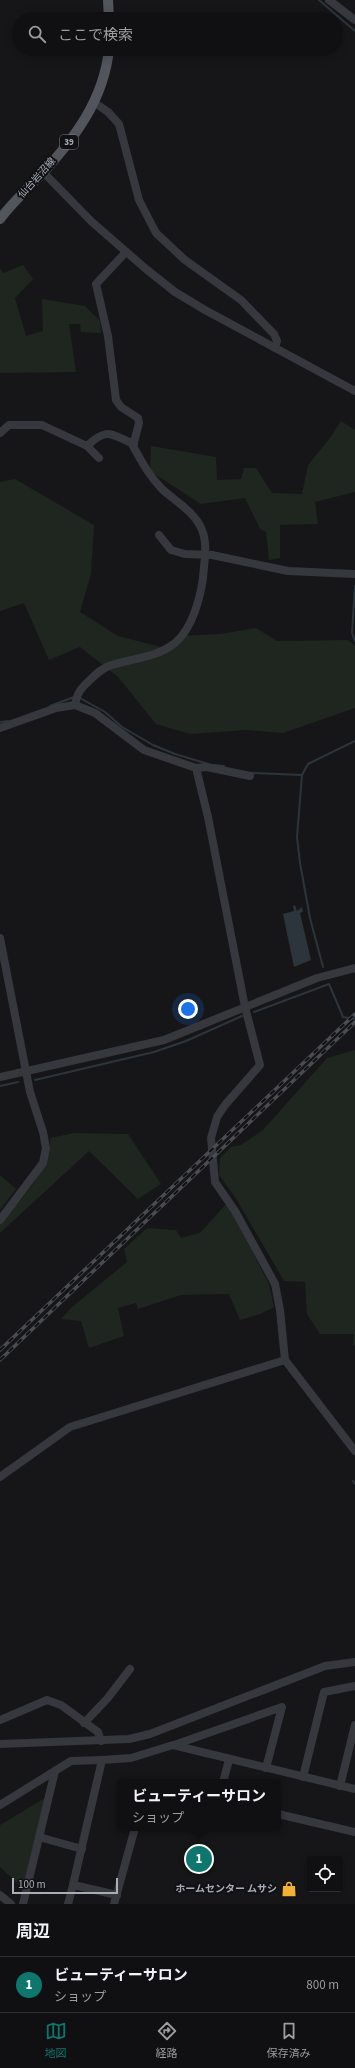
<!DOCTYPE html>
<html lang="ja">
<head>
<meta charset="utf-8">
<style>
  :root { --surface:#101012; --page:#1e1e20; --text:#f1f3f6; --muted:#9c9d9f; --line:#303032; --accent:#0f766e }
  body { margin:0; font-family:"Source Sans 3","Noto Sans JP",sans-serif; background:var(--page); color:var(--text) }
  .controls { position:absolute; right:12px; bottom:12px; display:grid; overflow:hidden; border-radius:4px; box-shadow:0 2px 10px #0003 }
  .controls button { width:36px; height:36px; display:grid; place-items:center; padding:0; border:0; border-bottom:1px solid var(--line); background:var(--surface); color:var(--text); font:20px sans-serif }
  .scale { position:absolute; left:12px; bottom:10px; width:106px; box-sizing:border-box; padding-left:4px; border:2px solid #a8adb8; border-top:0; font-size:11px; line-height:14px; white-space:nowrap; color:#a8adb8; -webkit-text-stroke:3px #111113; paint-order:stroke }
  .you { position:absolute; left:188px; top:1009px; width:14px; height:14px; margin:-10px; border:3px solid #fff; border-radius:50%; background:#1a73e8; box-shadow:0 0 0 6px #1a73e833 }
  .badge { display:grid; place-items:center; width:26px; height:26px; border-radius:50%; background:var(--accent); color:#fff; font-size:13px; font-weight:700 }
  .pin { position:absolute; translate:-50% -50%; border:2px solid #fff; box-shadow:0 1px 4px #0006 }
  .popup { position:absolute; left:117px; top:1779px; width:164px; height:52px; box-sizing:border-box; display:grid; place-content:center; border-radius:4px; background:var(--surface); filter:drop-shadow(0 1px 3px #0005); font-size:13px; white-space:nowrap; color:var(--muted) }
  .popup b { font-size:15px; color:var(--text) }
  .popup::after { content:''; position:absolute; left:50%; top:100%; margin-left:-8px; border:8px solid transparent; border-top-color:var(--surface) }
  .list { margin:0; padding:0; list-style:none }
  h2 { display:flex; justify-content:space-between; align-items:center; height:52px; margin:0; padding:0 16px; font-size:17px }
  h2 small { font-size:13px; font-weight:400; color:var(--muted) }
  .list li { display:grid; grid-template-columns:26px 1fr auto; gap:12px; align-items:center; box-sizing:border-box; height:56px; padding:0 16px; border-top:1px solid var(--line) }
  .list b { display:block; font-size:15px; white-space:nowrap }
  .list p { margin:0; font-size:13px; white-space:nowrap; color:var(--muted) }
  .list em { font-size:13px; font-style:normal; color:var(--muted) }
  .icon { flex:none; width:22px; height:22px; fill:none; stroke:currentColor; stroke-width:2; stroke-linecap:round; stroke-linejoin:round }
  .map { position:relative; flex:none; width:355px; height:1904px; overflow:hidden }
  .search { position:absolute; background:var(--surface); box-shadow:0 2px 10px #0003; left:12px; right:12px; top:12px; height:44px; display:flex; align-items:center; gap:10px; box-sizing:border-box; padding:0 14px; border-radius:22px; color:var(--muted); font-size:15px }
  .sheet { height:108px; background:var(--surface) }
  nav { display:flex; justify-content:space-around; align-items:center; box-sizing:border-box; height:56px; border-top:1px solid var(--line); background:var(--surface); font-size:11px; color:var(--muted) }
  nav a { display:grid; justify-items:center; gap:2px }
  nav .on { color:var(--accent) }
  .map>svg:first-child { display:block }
  .green { fill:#1e261f }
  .water { fill:#2c353c }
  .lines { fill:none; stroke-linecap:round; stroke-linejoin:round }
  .stream { stroke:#2c353c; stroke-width:2 }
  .minor { stroke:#37383d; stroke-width:8 }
  .major { stroke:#53555c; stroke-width:10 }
  .rail-casing { stroke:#4a4c52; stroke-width:3.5 }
  .rail { stroke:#111113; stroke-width:2; stroke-dasharray:6; stroke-linecap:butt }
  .labels { text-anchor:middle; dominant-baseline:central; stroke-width:4; stroke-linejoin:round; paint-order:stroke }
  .shield { fill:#111113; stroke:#7b7e86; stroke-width:1 }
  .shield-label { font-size:9px; font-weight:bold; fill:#a8adb8 }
  .street-label { font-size:10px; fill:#a8adb8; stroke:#111113 }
  .poi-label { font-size:10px; font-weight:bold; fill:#a8adb8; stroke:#111113; text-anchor:end }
</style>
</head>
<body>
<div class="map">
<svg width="355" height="1904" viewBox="0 0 355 1904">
  <rect width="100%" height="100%" fill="#161618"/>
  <!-- green -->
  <g class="green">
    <polygon points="23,265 33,279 15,298 26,336 43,331 42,299 85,306 100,321 101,333 81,332 80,324 69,324 76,372 0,373 0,268 3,273"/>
    <polygon points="341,421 355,430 355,492 315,502 318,524 280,525 280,558 269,560 266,532 260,529 245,498 201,504 150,471 151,446 216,457 217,480 241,479 244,468 256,468 272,493 302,494 308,465 330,438"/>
    <polygon points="15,479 94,525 91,574 80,612 118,636 165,648 179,636 221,634 256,628 277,641 348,640 355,646 355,708 283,733 247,730 190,734 156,724 118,677 80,647 49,660 24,603 0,611 0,482"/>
    <polygon points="355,1050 355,1346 353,1345 354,1334 320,1334 307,1314 305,1282 284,1281 235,1197 219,1175 220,1158 231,1147 241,1145 263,1130 327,1058"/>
    <path d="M74,1133l54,1 33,50 -23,15 -49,-48 -89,82v-9c18,-23 54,-56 50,-86z"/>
    <polygon points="0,1175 16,1189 0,1210"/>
    <polygon points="227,1203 269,1284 274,1307 260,1314 240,1320 229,1294 181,1295 138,1309 136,1303 118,1308 124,1336 89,1348 81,1321 61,1319 72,1307 127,1262 124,1249 147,1228 176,1230 181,1238 200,1233"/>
    <polygon points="45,1798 24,1889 0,1867 0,1825"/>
  </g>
  <!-- water -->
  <polygon class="water" points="295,905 297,911 302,907 303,912 300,913 311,960 294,967 283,914 294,911 293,906"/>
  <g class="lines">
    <!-- stream -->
    <g class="stream">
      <polyline points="319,0 355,31"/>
      <polyline points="355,586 352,633 355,641"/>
      <polyline points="80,698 105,712 122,727 153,745 175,754 208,764"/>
      <polyline points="50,706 74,697"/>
      <polyline points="0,722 8,721"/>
      <polyline points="214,765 224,766"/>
      <polyline points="251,773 302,775"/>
      <polyline points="323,967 310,918 300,863 297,837 302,775 308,764 355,741"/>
      <polyline points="254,1012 329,984 343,1017 355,1019"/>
      <polyline points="35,1080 154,1052 186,1041 242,1016"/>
      <polyline points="0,1086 18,1082"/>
      <polyline points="353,1481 355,1484"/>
    </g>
    <!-- minor -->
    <g class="minor">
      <polyline points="329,0 355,20"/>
      <polyline points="95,103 108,112 119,124 139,200 156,233 185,260 241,300 274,334 277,341 275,348"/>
      <polyline points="43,172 92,222 146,269 175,292 205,310 355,391"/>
      <path d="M0,433l9,-8h33l45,21c20,-19 23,-12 47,-2"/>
      <polyline points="87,446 99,458"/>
      <polyline points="159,535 171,550 185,554 212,555 288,571 355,574"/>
      <path d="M75,705c2,-12 6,-17 15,-25 6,-6 13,-13 22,-15 21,-7 44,-7 63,-22 17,-14 25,-44 28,-65 1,-15 5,-34 -1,-48 -7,-18 -27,-29 -40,-41 -13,-13 -20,-27 -29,-43l6,-23 -1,-5 -17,-11 -5,-7 -8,-64 -12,-52 30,-32"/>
      <polyline points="0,728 56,708 75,705 95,713 144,750 196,768 208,817 245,1007 260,1065 225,1105 217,1117 211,1138 215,1182 235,1211 275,1284 280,1310 285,1360 355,1451"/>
      <polyline points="196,768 207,767 250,776"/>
      <polyline points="0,938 30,1092 43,1132 46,1148 43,1163 0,1220"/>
      <polyline points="0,1077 164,1040 317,978 355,968"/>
      <polyline points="0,1477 70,1427 285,1360"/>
      <polyline points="0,1720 47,1700 61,1705 98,1732 101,1741"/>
      <polyline points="84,1723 107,1699 130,1669"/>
      <polyline points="0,1744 129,1739 150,1734 325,1666 355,1662"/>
      <polyline points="174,1745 282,1707 266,1768"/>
      <polyline points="303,1777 324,1692 355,1686"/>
      <polyline points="223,1782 229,1760"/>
      <polyline points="340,1786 355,1725"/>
      <polyline points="0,1805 71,1761 102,1760"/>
      <polyline points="278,1814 355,1832"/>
      <polyline points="39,1837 82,1849"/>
      <polyline points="0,1895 11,1904"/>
      <polyline points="117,1895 73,1885 102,1760 131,1758 173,1745 355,1789"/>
      <polyline points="23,1904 55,1771"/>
      <polyline points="68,1904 73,1885"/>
      <polyline points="114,1904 135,1828"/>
    </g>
    <!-- major -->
    <g class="major">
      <polyline points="108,0 109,19"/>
      <path d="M0,219c12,-16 26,-29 40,-43 34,-37 64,-76 69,-127"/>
    </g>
    <!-- rail casing -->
    <g class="rail-casing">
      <g id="rail">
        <polyline points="0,1350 355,1014"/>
        <polyline points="0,1360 355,1022"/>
      </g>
    </g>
    <!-- rail -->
    <use href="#rail" class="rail"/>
  </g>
  <!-- icons -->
  <defs>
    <g id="shop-bare" transform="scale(1.2)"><path d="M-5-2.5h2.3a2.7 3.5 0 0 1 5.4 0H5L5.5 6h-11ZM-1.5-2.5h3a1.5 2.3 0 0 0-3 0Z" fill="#f2b134" stroke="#111113" stroke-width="2.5" paint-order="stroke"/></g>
  </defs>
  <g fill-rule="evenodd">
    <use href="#shop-bare" x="289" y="1889"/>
  </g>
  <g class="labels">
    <!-- shield labels -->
    <rect class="shield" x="60" y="135" width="18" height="14" rx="3"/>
    <g class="shield-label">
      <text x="69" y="142">39</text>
    </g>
    <!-- street labels -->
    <g class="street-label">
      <text transform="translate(37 178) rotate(-48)">仙台岩沼線</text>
    </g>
    <!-- poi labels -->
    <g class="poi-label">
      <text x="277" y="1889">ホームセンター ムサシ</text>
    </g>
  </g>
</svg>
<div class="controls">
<button><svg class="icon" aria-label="locate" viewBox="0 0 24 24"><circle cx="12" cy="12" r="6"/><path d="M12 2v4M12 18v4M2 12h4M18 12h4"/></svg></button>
</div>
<div class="scale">100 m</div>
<div class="you"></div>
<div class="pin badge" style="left:199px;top:1859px">1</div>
<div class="popup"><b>ビューティーサロン</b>ショップ</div>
<div class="search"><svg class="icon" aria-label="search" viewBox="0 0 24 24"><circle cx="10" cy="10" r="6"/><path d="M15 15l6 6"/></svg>ここで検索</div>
</div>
<section class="sheet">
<h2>周辺<small></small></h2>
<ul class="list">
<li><span class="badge">1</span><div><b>ビューティーサロン</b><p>ショップ</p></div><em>800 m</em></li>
</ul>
</section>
<nav>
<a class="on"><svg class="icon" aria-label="map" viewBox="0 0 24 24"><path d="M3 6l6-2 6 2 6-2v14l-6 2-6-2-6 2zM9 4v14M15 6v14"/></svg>地図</a>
<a><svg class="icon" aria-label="directions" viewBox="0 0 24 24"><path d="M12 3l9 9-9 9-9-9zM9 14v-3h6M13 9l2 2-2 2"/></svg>経路</a>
<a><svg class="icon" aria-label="saved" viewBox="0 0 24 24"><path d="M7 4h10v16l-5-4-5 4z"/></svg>保存済み</a>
</nav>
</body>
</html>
